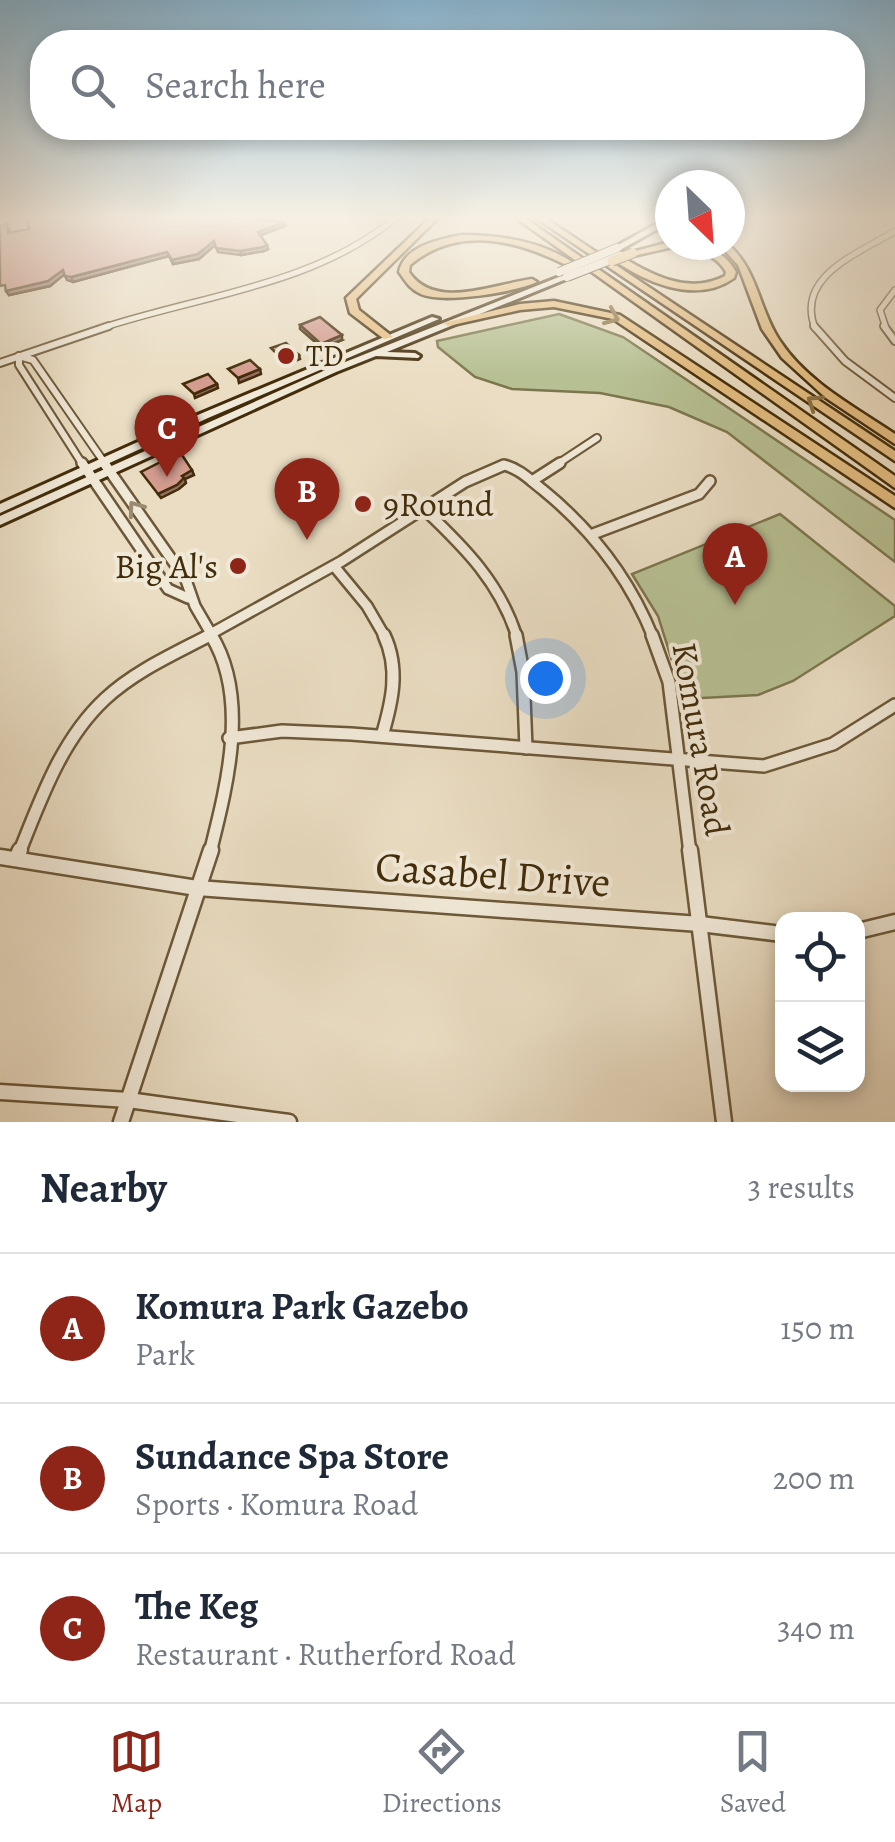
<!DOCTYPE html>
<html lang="en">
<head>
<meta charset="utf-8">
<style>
  :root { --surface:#fff; --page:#f2f2f3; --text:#1f2937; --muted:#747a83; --line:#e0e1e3; --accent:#8f2418 }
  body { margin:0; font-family:Alegreya,serif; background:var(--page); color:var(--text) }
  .controls { position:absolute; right:30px; bottom:30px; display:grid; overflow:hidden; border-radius:20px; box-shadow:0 5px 15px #0003 }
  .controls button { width:90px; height:90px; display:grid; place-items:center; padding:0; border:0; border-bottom:2px solid var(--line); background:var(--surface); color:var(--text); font:50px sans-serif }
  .compass { position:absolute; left:655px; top:170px; width:90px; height:90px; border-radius:50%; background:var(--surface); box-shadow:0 5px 15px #0003; rotate:155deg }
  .you { position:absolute; left:545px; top:678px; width:35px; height:35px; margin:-25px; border:8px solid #fff; border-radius:50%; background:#1a73e8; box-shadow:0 0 0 15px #1a73e833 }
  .badge { display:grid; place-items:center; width:65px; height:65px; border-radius:50%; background:var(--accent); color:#fff; font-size:32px; font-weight:700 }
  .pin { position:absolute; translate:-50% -82px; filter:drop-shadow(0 2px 5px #0008) }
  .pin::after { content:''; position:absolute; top:52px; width:35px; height:30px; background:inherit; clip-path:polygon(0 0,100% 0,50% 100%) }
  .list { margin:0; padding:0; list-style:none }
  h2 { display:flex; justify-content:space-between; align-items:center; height:130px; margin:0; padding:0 40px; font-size:42px }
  h2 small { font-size:32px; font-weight:400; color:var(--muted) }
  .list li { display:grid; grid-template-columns:65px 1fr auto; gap:30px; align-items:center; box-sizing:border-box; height:150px; padding:0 40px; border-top:2px solid var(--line) }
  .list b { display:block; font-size:38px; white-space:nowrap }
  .list p { margin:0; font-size:32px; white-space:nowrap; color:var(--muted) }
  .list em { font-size:32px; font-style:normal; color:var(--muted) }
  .icon { flex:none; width:55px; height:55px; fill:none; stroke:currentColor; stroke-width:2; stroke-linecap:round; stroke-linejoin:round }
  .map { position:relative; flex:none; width:895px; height:1122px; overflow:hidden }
  .search { position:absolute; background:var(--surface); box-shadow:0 5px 15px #0003; left:30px; right:30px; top:30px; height:110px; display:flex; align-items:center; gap:25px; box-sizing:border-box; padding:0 35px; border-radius:40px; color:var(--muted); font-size:38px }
  .sheet { height:580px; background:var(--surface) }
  nav { display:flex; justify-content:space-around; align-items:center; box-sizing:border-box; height:140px; border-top:2px solid var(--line); background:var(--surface); font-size:28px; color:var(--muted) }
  nav a { display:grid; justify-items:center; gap:5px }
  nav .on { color:var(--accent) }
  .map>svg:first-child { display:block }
  .green { fill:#b7c093; stroke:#7c764e; stroke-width:2.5 }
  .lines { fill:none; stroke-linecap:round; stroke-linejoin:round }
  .street-far4-casing { stroke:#6c5838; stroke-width:8 }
  .street-far3-casing { stroke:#6c5838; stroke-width:10 }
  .street-far2-casing { stroke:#6c5838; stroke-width:14 }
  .street-far1-casing { stroke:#6c5838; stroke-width:16 }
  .street-casing { stroke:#6c5838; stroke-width:19 }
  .secondary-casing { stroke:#422c09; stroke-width:6 }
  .highway-casing { stroke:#422c09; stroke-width:5 }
  .street-far4 { stroke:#f1e9d8; stroke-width:5 }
  .street-far3 { stroke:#f1e9d8; stroke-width:6 }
  .street-far2 { stroke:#f1e9d8; stroke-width:9 }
  .street-far1 { stroke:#f1e9d8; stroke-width:11 }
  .street { stroke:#f1e9d8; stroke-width:14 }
  .secondary { fill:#f1e9d8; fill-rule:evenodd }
  .highway { fill:#e5be82; fill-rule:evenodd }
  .secondary-bridge-casing { stroke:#422c09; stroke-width:10; stroke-linecap:butt }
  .highway-bridge-casing { stroke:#422c09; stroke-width:11; stroke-linecap:butt }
  .secondary-bridge { stroke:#f1e9d8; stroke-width:8 }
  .highway-bridge { stroke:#e5be82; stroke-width:9 }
  .wall { fill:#b5867b; stroke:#422c09; stroke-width:2.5 }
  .shaded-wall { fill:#946d64; stroke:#422c09; stroke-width:2.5 }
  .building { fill:#d39c8f; stroke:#422c09; stroke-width:2.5 }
  .oneway { stroke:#8b6e3f }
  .oneway2 { stroke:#9a8a70 }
  .poi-dot { fill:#8f2418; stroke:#f1e9d8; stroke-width:4 }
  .labels { text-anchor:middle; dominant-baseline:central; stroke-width:8; stroke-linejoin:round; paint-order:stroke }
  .far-poi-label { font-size:30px; fill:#422c09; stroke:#f1e9d8; text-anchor:start }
  .poi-label { font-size:35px; fill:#422c09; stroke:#f1e9d8; text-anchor:start }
  .street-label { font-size:35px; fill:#422c09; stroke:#f1e9d8 }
  .near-street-label { font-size:42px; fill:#422c09; stroke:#f1e9d8 }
</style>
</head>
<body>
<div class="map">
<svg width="895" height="1122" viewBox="0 0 895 1122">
  <rect width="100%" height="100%" fill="#eaddc3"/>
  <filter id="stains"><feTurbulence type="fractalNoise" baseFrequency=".002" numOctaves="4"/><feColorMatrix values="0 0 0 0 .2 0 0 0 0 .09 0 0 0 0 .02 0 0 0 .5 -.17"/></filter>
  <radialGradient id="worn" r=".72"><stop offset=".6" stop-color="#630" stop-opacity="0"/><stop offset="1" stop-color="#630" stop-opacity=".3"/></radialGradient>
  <!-- green -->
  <g class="green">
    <polygon points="559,314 623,337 895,520 895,562 727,432 669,407 600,393 512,389 475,377 438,347 437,341"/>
    <polygon points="780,514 895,606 895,616 793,681 758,695 684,699 658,616 632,574"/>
  </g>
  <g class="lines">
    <!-- street-far4 casing -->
    <g class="street-far4-casing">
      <g id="street-far4">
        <path d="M102,328c100,-33 210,-42 294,-110"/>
        <path d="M815,328c-20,-52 43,-74 80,-97"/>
        <polyline points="886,328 880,310 895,290"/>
      </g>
    </g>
    <!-- street-far3 casing -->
    <g class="street-far3-casing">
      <g id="street-far3">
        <polyline points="814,326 845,361 895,398"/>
        <polyline points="884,326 895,341"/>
        <polyline points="19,356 33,360 106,465"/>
        <polyline points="19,356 19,365 83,465"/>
        <polyline points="0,363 109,326"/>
        <polyline points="556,465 597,438"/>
      </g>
    </g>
    <!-- street-far2 casing -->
    <g class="street-far2-casing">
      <g id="street-far2">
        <polyline points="82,463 168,589 188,598"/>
        <polyline points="104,463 186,580 195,606 213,637"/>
        <polyline points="532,481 560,463"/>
        <path d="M425,510c40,38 75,73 92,127"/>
        <polyline points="593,534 699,494 710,481"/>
        <polyline points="334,566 367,606 385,637"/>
        <path d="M205,637l137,-76 123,-79 39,-17c16,4 26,15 39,25 49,40 86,87 110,147"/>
      </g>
    </g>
    <!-- street-far1 casing -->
    <g class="street-far1-casing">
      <g id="street-far1">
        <polyline points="516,635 523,672 526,748"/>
        <polyline points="652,635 669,682 690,853"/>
        <path d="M382,736c10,-34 18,-67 2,-101"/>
        <polyline points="229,738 282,731 351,734 764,766 833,744 895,705"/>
        <path d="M19,853c22,-54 42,-113 86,-154 30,-28 69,-45 105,-64"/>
        <path d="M210,853c17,-68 40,-155 1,-218"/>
      </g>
    </g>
    <!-- street casing -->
    <g class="street-casing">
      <g id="street">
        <polyline points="690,850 724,1122"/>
        <polyline points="0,857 197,888 700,924 782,934"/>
        <polyline points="17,857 20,850"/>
        <polyline points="858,931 895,922"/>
        <polyline points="0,1092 128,1100 289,1122"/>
        <polyline points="121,1122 211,850"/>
      </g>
    </g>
    <!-- secondary casing -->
    <g class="secondary-casing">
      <g id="secondary">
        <polygon points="667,218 670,218 670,222 620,250 613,248"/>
        <polygon points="564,275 571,277 387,352 415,353 420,356 418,358 376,356 336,372 0,525 0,516 330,368"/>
        <polygon points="432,317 439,319 208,418 0,513 0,504 200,414"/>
      </g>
    </g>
    <!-- highway casing -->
    <g class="highway-casing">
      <g id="highway">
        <polygon points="430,218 438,218 356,299 359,310 393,337 384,339 350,313 346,298"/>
        <polygon points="516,218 525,218 895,476 895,488"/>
        <polygon points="536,218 545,218 895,451 895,461"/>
        <polygon points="664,219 670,221 670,227 660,222"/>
        <path d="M462,235c37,0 78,6 110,27l-8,2c-51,-25 -107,-38 -154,1l-1,7c26,39 85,12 123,7l5,3c-22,10 -93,22 -116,12 -11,-5 -15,-12 -22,-22 5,-26 41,-33 63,-37z"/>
        <polygon points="670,242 670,245 674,245 673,247 633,256 628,253"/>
        <path d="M680,245c24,0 43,4 56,27l-2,6c-39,28 -93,3 -127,-23l8,-2c34,20 71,43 110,23l1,-4c-11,-20 -29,-19 -46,-27z"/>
        <path d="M720,245h9c29,26 30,65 51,96 27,41 75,66 115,93v10l-69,-46 -44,-40 -20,-29 -24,-64z"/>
        <polygon points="554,301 620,315 895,496 895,508 613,319 554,307 520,310 448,326 443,323 520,304"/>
      </g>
    </g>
    <!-- street-far4 -->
    <use href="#street-far4" class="street-far4"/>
    <!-- street-far3 -->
    <use href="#street-far3" class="street-far3"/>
    <!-- street-far2 -->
    <use href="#street-far2" class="street-far2"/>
    <!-- street-far1 -->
    <use href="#street-far1" class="street-far1"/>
    <!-- street -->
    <use href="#street" class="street"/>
    <!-- secondary -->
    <use href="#secondary" class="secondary"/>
    <!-- highway -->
    <use href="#highway" class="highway"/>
    <!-- secondary-bridge casing -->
    <g class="secondary-bridge-casing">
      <g id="secondary-bridge">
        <polyline points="559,272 617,248"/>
        <polyline points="567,277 620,256"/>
      </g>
    </g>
    <!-- highway-bridge casing -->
    <g class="highway-bridge-casing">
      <polyline id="highway-bridge" points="612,261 633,253"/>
    </g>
    <!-- secondary-bridge -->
    <use href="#secondary-bridge" class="secondary-bridge"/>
    <!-- highway-bridge -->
    <use href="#highway-bridge" class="highway-bridge"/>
  </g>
  <!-- wall -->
  <g class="wall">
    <polygon points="38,218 272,218 262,220 285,226 260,235 268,249 264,251 241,255 218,252 215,245 199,259 173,264 169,256 73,282 67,280 64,274 50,286 9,295 6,289 9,228 10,233 29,229"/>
    <polygon points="300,325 342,340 322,348 300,329"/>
  </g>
  <!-- shaded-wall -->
  <g class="shaded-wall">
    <polygon points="284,222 285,226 259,236 258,232"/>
    <polygon points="214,241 215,245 199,259 173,264 172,260"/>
    <polygon points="267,245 268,249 264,251 241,255 240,251"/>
    <polygon points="167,252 169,256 73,282 71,277"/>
    <polygon points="63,270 65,274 50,286 9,295 6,291"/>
    <polygon points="342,335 342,340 322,348 321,344"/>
    <polygon points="299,355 300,359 285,365 284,361"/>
    <polygon points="260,369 261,374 239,383 238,378"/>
    <polygon points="217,384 218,388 195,398 194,394"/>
    <polygon points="178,406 180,410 159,419 157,415"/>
    <polygon points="192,470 194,475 185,479 186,483 179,489 161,498 158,494 182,476"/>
  </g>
  <!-- building -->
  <g class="building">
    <polygon points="38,218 253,218 249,219 284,222 258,232 267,245 263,247 240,251 216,248 214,241 198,254 172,260 167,252 71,277 65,276 63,270 48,281 6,291 5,285 0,286 0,226 7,224 8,233 29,229 26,220"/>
    <polygon points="320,317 342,335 321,344 300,325"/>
    <polygon points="286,343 299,355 284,361 271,348"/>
    <polygon points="250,360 260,369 238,378 228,369"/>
    <polygon points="208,374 217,384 194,394 183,384"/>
    <polygon points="170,398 178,406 157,415 150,406"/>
    <polygon points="180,452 192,470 182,476 184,478 177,485 158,494 141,472"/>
  </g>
  <!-- one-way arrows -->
  <defs><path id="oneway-chevron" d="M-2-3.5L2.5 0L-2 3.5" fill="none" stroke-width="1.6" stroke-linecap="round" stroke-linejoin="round" transform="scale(2.5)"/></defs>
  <g class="oneway">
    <use href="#oneway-chevron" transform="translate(612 317) rotate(23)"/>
    <use href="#oneway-chevron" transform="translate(814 402) rotate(-146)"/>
  </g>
  <use class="oneway2" href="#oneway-chevron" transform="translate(135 508) rotate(-126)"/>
  <!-- sky -->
  <linearGradient id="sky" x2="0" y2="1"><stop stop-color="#88b7d4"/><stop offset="0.58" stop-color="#f6f0e4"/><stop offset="1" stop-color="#f6f0e4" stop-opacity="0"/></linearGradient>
  <rect width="895" height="375" fill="url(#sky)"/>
  <!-- markers -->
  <g class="poi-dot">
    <circle cx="286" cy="356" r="10"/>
    <circle cx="363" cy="504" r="10"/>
    <circle cx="238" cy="566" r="10"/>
  </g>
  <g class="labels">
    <!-- far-poi labels -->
    <g class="far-poi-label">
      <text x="306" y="356">TD</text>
    </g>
    <!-- poi labels -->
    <g class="poi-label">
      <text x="383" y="504">9Round</text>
      <text x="218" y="566" text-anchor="end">Big Al's</text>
    </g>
    <!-- street labels -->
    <g class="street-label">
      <text transform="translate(701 739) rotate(80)">Komura Road</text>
    </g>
    <!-- near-street labels -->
    <g class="near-street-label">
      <text transform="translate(493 874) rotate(4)">Casabel Drive</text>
    </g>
  </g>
  <rect width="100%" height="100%" filter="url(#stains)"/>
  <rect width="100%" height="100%" fill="url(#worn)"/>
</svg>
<div class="controls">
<button><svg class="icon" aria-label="locate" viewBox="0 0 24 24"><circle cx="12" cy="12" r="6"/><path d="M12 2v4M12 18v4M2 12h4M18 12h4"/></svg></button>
<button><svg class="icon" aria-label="layers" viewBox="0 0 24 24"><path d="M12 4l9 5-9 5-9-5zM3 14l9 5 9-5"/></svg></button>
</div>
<svg class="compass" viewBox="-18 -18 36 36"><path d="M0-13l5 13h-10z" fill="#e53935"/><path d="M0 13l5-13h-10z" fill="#747a83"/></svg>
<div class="you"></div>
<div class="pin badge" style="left:735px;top:605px">A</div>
<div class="pin badge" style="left:307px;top:540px">B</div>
<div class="pin badge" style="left:167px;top:477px">C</div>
<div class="search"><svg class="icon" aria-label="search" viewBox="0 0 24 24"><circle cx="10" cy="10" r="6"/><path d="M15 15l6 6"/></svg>Search here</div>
</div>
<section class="sheet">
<h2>Nearby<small>3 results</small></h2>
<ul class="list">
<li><span class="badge">A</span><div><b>Komura Park Gazebo</b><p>Park</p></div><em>150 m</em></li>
<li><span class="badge">B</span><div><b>Sundance Spa Store</b><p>Sports · Komura Road</p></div><em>200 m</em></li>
<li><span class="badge">C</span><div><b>The Keg</b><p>Restaurant · Rutherford Road</p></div><em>340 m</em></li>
</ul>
</section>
<nav>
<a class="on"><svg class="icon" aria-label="map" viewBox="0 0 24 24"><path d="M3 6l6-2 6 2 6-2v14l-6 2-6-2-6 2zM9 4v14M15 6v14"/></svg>Map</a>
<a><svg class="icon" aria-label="directions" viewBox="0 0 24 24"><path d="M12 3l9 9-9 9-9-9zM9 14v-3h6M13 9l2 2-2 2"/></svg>Directions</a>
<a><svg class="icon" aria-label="saved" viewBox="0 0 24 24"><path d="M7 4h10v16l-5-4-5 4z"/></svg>Saved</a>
</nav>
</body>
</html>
